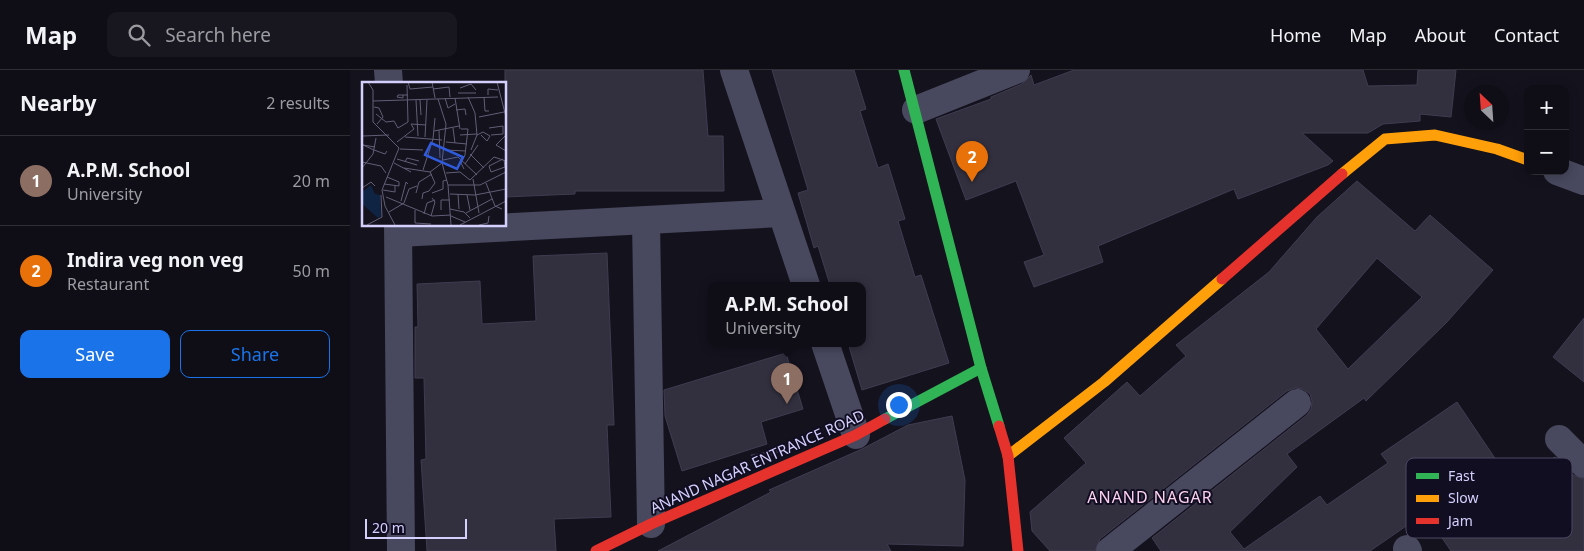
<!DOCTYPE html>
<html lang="en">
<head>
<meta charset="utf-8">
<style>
  :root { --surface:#0f0e16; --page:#18171f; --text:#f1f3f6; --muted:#9b9ca1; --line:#2f2e35; --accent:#1a73e8 }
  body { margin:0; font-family:"Noto Sans",sans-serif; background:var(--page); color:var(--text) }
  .controls { position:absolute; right:15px; top:15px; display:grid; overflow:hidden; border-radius:10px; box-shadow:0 2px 12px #0003 }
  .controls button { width:45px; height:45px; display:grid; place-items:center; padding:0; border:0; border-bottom:1px solid var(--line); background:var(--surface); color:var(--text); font:25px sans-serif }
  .compass { position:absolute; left:1114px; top:15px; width:45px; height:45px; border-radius:50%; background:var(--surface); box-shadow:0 2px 12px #0003; rotate:335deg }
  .scale { position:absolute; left:15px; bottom:12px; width:102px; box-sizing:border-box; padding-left:5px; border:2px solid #d4d0fe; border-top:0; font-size:14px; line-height:18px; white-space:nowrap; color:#d4d0fe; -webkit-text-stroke:4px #110e22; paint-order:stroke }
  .you { position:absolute; left:548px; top:334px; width:18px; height:18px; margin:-12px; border:4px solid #fff; border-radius:50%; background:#1a73e8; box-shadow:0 0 0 8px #1a73e833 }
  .badge { display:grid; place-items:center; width:32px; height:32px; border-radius:50%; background:var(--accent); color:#fff; font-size:16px; font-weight:700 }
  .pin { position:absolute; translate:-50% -41px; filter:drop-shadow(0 1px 2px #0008) }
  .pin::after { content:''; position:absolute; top:26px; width:18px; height:15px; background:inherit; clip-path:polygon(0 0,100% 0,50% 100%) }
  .popup { position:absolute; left:358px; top:212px; width:158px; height:65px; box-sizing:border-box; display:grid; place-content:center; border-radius:10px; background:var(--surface); filter:drop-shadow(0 1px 4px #0005); font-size:16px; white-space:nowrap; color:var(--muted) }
  .popup b { font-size:19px; color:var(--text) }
  .popup::after { content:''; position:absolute; left:50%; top:100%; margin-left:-10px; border:10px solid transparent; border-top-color:var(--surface) }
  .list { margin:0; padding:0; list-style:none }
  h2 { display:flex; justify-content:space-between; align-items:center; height:65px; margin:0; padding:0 20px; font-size:21px }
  h2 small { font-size:16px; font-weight:400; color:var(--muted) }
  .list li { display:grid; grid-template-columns:32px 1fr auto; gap:15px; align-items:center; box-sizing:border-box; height:90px; padding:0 20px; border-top:1px solid var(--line) }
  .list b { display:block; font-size:19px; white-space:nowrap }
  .list p { margin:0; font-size:16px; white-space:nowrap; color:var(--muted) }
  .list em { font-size:16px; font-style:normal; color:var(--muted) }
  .actions { display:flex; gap:10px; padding:15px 20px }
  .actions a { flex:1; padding:11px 0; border:1px solid var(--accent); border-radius:10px; text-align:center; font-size:18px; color:var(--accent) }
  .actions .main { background:var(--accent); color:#fff }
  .icon { flex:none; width:28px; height:28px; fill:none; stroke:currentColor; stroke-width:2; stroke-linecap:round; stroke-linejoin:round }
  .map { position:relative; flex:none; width:1234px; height:481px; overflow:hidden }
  header { display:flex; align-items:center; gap:30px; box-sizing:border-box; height:70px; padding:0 25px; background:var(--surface); border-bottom:1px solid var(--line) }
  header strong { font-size:24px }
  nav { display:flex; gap:28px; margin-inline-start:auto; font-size:18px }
  .search { width:350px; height:45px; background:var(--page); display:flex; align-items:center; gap:12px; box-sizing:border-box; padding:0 18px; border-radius:10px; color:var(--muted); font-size:19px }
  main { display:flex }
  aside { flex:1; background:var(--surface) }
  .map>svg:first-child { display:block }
  .building { fill:#32303f; stroke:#403c51; fill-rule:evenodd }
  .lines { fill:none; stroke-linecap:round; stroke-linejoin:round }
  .street { stroke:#48485e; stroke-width:28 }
  .fast { stroke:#30b455; stroke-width:11 }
  .slow { stroke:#ff9f0a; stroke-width:11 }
  .jam { stroke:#e5322d; stroke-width:11 }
  .labels { text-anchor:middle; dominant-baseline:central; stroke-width:4; stroke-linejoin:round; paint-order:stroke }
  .street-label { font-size:15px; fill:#d4d0fe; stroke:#110e22 }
  .neighbourhood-label { font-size:16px; letter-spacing:1px; fill:#fed2ef; stroke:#110e22 }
  .inset-road { fill:none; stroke:#615e77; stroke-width:1 }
  .view { fill:#2f5bdc; fill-opacity:0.15; stroke:#2f5bdc; stroke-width:2.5 }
  .inset-edge { fill:none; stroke:#d4d0fe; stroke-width:2.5 }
  .key { fill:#110e22; stroke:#4c4864; stroke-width:1 }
  .key-label { font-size:14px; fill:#d4d0fe }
</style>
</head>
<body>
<header>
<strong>Map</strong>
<div class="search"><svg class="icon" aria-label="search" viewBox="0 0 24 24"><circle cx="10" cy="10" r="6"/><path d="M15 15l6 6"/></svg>Search here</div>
<nav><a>Home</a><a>Map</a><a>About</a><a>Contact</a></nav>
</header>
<main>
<aside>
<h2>Nearby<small>2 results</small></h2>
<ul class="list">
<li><span class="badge" style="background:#8d6e63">1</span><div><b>A.P.M. School</b><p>University</p></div><em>20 m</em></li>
<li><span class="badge" style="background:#e8710a">2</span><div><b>Indira veg non veg</b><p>Restaurant</p></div><em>50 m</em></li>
</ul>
<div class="actions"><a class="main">Save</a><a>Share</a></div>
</aside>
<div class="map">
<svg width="1234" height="481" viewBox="0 0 1234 481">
  <rect width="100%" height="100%" fill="#14121d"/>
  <!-- building -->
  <g class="building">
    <polygon points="155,0 353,0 358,66 373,66 374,121 225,121 225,124 155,127"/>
    <polygon points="422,0 504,0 516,39 510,41 528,98 538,94 555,149 548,151 565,207 571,205 599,293 512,320 498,273 512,273 512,215 480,215 468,176 464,178 448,123 458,120"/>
    <polygon points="724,0 1013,0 1018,16 1067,15 1068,0 1106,0 1101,47 1070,44 1070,51 1033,54 1018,63 952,63 983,91 978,95 888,129 884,119 748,176 753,192 684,217 674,192 694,185 666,111 616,130 586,49 641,29 641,27 672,14 681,5 684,15"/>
    <path d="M1007,111l58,50 15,-16 63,55 -46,52 -81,79 -2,-3 -77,56 10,13 -67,65 14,17 76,-53 7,9 61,-42 -7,-9 76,-52 56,83 42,-28 18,18 11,4v72h-133l-26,-38 -55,38h-209l-9,-13 155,-123 4,-6 1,-8 -2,-7 -7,-5 -8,-1 -8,3 -187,148 -5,12h-45l-18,-20 -2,-19 56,-49 -22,-25 63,-56 13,14 46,-40 -10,-11 93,-73 48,-55zM1027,188l45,39 -74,72 -32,-40z"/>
    <polygon points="257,183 264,355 257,355 261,447 204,449 206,481 77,481 71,390 76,389 74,308 65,308 65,257 68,257 67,214 130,211 132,254 186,251 183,186"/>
    <polygon points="1234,248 1234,312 1203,287"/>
    <polygon points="436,283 453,339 411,352 417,374 332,401 315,346 314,320"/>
    <polygon points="602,346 615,410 613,476 537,474 541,481 308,481 421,422 419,420 512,379 558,355"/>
    <polygon points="436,379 405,392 401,385"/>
  </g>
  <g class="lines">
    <!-- street -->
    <g class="street">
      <polyline points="38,0 39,14"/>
      <polyline points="384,0 456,215"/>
      <polyline points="566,40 666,0"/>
      <polyline points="1207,101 1234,111"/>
      <polyline points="296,151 301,454"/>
      <polyline points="48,155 51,481"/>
      <polyline points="49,163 431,143"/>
      <polyline points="475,273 506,365"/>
      <polyline points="1209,369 1234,394"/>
      <polyline points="1057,479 1058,481"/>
      <polyline points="760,481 947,333"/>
    </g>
    <!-- fast -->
    <g class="fast">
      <polyline points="554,0 631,298 649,356"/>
      <polyline points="535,349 631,298"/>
    </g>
    <!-- slow -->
    <g class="slow">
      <polyline points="992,104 1035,69 1085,65 1147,79 1178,90"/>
      <polyline points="658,386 754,312 872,209"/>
    </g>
    <!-- jam -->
    <g class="jam">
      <polyline points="872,209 992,104"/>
      <polyline points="649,356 658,386 668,481"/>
      <polyline points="246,481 301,454 506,365 535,349"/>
    </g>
  </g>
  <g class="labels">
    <!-- street labels -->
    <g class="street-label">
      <text transform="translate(407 391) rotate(-24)">ANAND NAGAR ENTRANCE ROAD</text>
    </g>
    <!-- neighbourhood labels -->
    <g class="neighbourhood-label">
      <text x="800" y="427">ANAND NAGAR</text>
    </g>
  </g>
  <!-- overview -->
  <g transform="translate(12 12)">
    <rect width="144" height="144" fill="#14121d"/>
    <path d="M9,103l4,9 5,1 1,21 -3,2 -16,-14v-12z" fill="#0f2342"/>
    <path class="inset-road" d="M6,0l5,8v32l26,26 -17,42 3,16 10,19M46,0l2,7 23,-2M70,0l3,16M135,0l9,35M98,6l11,-4 5,6M71,7l16,-2 1,10M96,11h18M41,13v3l-6,-1 1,-2h10M126,13v-6l10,1M106,15l7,16 2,22 -6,15M122,15l1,14h4M83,16l3,10 7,-4M93,16l5,31M76,17l8,25 -4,39 6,22h32l26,-13M54,18l2,36M58,18l1,15M11,19l125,-4M12,25l5,1 4,9 -6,7M94,28l9,-1 1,6M14,32l10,8 8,-1 4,7 10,-6 -1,-37M117,35l25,-5M91,46l2,15M127,46l14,-2v8l-12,1M99,47h7l-3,26 -4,8 3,6M77,48l1,28M72,49l25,-5M98,53l17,-1M115,53l6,-3 7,4 -3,5 -6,-6M144,53l-10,10 10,6M0,54l27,-1M43,55l37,3M63,55l2,-37M35,60l17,-13 -3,-5 15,1M84,60l21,2M38,67l23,1M12,68l-11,-5 12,2M12,68l11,4 2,-3M83,68l21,1M108,72l14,14M35,77l20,6M141,77l-14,7 2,6 14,-5 -1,-7M81,78l15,-3 19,18M0,80l19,4 5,7M43,80l2,-4 12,3M32,81l17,9M103,82l13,-19M0,86l11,-14 3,-16M42,86l26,4M61,88l10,-31 2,-21M84,91l14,-1 10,8 24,-23 12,4M111,97l6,34M124,101l9,23 7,3M22,102l15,2v-4l-12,-5M86,103l3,40M0,106l9,-6 4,4M21,108l12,2v-6M54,111l3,-11 13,-8M70,111l11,-4v-8l4,-1M88,112l25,1 31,-6M96,112l1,15M105,113l3,15M24,115l46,19 19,-1M60,117l1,-6 6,-2 6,-8 -5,-11 12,-9M39,119l5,-19 2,2M88,127l14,3 6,6M53,128v13l16,1M79,128v-10h9M27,130l15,-9 5,-14 8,-3M104,131l26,-14M62,132l3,-11 8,-3M69,134l4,-14 -3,-4M89,134l14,6M5,143l15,-8 -1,-22M98,143l46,-24M117,143l9,-2 1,-7"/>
    <path class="view" d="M69,61l32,14 -6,12 -32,-14z"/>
    <rect width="144" height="144" class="inset-edge"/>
  </g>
  <!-- legend -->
  <rect x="1056" y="388" width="166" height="80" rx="8" class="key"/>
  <rect x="1066" y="403" width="23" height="6" fill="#30b455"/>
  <rect x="1066" y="425" width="23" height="7" fill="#ff9f0a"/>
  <rect x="1066" y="448" width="23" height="6" fill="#e5322d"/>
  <g class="key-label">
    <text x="1098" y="411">Fast</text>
    <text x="1098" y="433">Slow</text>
    <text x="1098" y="456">Jam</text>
  </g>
</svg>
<div class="controls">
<button>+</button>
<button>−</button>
</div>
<svg class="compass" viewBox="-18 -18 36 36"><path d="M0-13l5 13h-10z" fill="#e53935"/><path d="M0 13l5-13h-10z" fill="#9b9ca1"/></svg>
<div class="scale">20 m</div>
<div class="you"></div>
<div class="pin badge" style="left:437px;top:334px;background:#8d6e63">1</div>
<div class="popup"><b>A.P.M. School</b>University</div>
<div class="pin badge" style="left:622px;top:112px;background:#e8710a">2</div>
</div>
</main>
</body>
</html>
